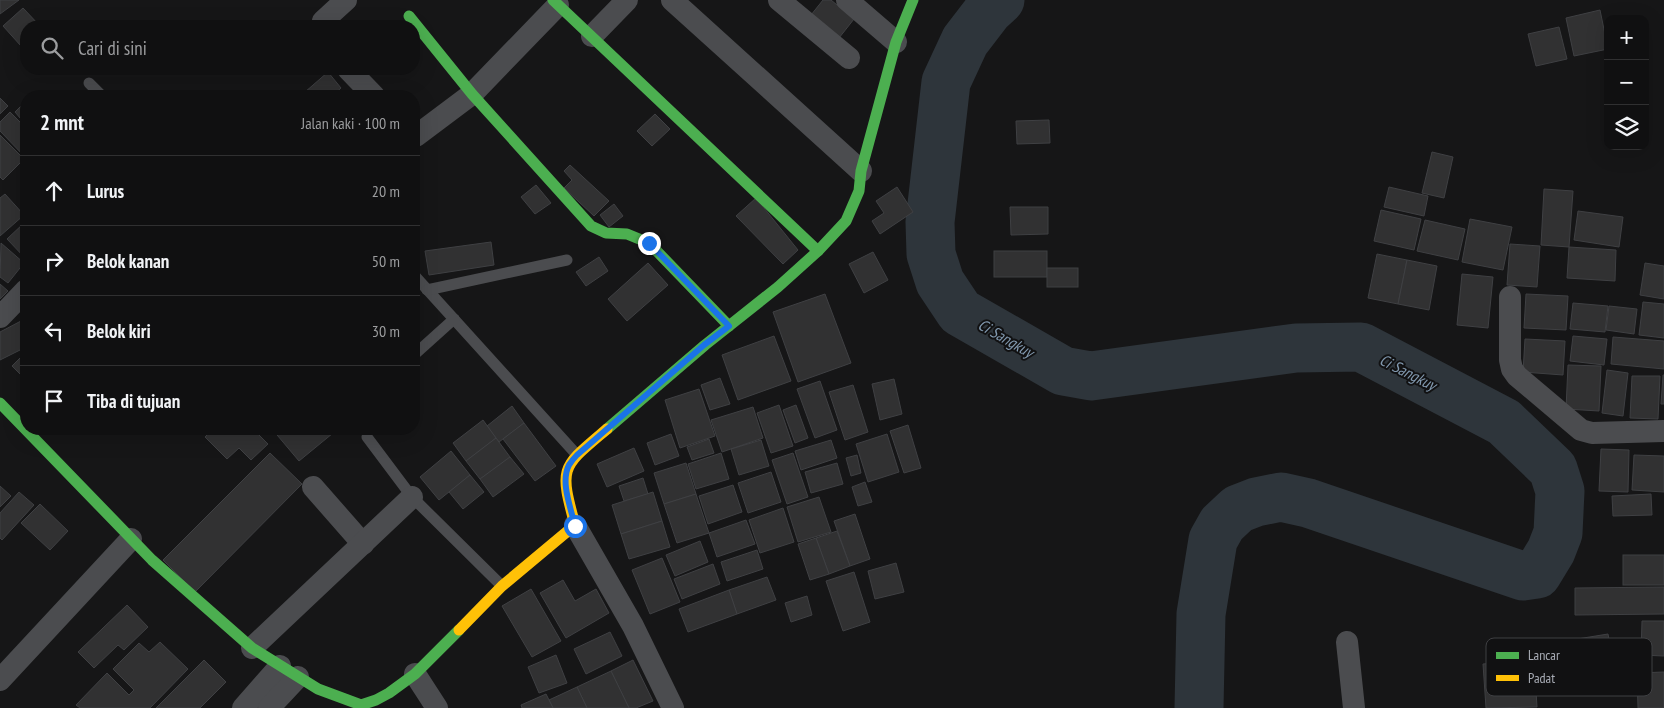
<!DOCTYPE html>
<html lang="id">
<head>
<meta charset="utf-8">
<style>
  :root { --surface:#101011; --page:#1e1e1f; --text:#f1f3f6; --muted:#9c9d9f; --line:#303031 }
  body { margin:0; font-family:"PT Sans Narrow",sans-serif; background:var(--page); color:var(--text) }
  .controls { position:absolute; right:15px; top:15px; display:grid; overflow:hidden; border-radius:10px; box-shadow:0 5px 20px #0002 }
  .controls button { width:45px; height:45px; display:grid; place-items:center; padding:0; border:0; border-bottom:1px solid var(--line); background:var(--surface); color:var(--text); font:25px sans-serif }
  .stop { position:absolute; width:15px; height:15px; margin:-11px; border:4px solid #1a73e8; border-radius:50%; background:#fff }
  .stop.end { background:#1a73e8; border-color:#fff; box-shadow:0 1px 5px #0008 }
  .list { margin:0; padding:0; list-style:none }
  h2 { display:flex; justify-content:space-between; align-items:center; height:65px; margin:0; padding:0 20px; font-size:21px }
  h2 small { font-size:16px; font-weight:400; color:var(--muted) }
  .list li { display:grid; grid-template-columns:32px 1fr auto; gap:15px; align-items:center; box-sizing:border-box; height:70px; padding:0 20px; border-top:1px solid var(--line) }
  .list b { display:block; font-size:19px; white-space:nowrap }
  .list em { font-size:16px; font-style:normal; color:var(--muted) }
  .icon { flex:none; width:28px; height:28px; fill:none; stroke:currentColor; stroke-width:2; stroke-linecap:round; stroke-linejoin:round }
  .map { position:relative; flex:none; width:1664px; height:708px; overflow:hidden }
  .search { position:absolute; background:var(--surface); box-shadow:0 5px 20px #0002; left:20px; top:20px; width:400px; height:55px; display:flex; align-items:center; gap:12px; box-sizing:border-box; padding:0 18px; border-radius:20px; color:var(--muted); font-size:19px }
  .panel { position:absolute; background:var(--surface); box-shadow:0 5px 20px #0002; left:20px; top:90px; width:400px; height:345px; border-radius:20px }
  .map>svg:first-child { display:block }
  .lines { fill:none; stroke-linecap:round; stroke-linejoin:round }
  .river { stroke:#2e353b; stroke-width:49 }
  .building { fill:#313132; stroke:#3f4043 }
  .lane { stroke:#4b4c4f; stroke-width:11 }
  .street { stroke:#4b4c4f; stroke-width:22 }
  .fast { stroke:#4caf50; stroke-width:11 }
  .slow { stroke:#ffc107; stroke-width:11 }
  .route { stroke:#1a73e8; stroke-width:6 }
  .labels { text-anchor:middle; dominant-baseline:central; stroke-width:4; stroke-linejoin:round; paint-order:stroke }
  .water-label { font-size:16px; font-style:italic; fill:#8299af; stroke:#111112 }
  .key { fill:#111112; stroke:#3f4043; stroke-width:1 }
  .key-label { font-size:14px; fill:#a9adb6 }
</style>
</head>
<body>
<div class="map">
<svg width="1664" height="708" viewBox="0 0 1664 708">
  <rect width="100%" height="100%" fill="#161617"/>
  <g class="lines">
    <!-- river -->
    <polyline class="river" points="1000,0 988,11 965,41 946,82 930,222 931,254 940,282 960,312 1063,371 1091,376 1296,348 1361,347 1504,422 1553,469 1560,491 1558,533 1551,551 1537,574 1523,576 1308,503 1281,497 1256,502 1238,509 1222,524 1213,540 1201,614 1199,708"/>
  </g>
  <!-- building -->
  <g class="building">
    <polygon points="0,0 19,0 0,14"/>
    <polygon points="823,0 831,0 854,19 839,38 811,15"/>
    <polygon points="23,8 40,26 26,26 26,41 21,46 3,26"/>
    <polygon points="1600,10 1608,49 1574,56 1566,18"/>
    <polygon points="1559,27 1567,59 1536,66 1528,34"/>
    <polygon points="328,72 341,88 332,96 308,96 305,92"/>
    <polygon points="0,98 8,106 0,114"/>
    <polygon points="26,101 26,125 15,112"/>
    <polygon points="10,112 26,128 26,156 25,157 0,131 0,122"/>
    <polygon points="655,114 670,129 652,146 637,131"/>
    <polygon points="1049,120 1050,143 1017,144 1016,121"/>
    <polygon points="0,135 24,159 3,180 0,177"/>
    <polygon points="1432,152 1453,157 1444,198 1422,193"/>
    <polygon points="570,165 609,201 594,216 564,188 572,180 564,171"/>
    <polygon points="536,185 551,203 535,214 521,197"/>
    <polygon points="897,187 913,212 880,234 872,221 884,213 876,201"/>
    <polygon points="1389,187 1428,196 1424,216 1384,207"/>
    <polygon points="1544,189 1573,191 1569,247 1541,245"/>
    <polygon points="5,194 24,215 0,236 0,198"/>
    <polygon points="756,198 798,250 783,264 736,216"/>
    <polygon points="614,204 623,216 609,227 600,215"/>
    <polygon points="1010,207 1048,207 1048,234 1011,235"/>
    <polygon points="1381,210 1421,219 1414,250 1374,241"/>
    <polygon points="1578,211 1623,217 1619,247 1574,240"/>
    <polygon points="1470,219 1512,227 1503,270 1462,262"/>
    <polygon points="1425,220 1465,229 1458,260 1417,251"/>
    <polygon points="24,223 26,225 26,259 7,239"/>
    <polygon points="491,242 494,265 429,275 425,251"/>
    <polygon points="1,243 24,263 8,283 0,277"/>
    <polygon points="1510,244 1540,246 1537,287 1507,285"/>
    <polygon points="1569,247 1616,250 1615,281 1567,278"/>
    <rect x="994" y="251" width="53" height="26"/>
    <polygon points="873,252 888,280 864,293 849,264"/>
    <polygon points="1377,254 1407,260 1398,304 1368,298"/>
    <polygon points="599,257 608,271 586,286 576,272"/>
    <polygon points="1407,260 1437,266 1429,310 1398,304"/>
    <polygon points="648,263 668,285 627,321 608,299"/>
    <polygon points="1645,263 1664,266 1664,299 1640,295"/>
    <rect x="1047" y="268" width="31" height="19"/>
    <polygon points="1462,274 1493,277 1488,328 1457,325"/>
    <polygon points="0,284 8,291 0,299"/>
    <polygon points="825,294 851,363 798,382 773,312"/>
    <polygon points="1526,294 1568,296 1566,330 1524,328"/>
    <polygon points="1643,302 1664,304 1664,338 1639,335"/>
    <polygon points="1573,303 1608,306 1605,332 1570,329"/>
    <polygon points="1609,306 1637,309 1634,334 1606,330"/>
    <polygon points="21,321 26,331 26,347 0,360 0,332"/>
    <polygon points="774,336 791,381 738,400 722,355"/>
    <polygon points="1573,336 1607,339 1604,365 1570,361"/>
    <polygon points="1613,337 1664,341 1664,369 1611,364"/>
    <polygon points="1525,339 1565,341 1563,375 1523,372"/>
    <polygon points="26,352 26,380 12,366"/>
    <polygon points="1568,365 1601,366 1599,411 1566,409"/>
    <polygon points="1607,370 1628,373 1623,416 1602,413"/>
    <polygon points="1663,375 1664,375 1664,404 1661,404"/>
    <polygon points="1632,376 1660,376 1658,419 1630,418"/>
    <polygon points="720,378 730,404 710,410 701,385"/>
    <polygon points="894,379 902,414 880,420 872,384"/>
    <polygon points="820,381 837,430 815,438 797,389"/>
    <polygon points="853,385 868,432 845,440 829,392"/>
    <polygon points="699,389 715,436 680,448 665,400"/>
    <polygon points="779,405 793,446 771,453 757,413"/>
    <polygon points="796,405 808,438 795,443 783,410"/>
    <polygon points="512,406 524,423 499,442 487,426"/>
    <polygon points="753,407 763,438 722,452 711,420"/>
    <polygon points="483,420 496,438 466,461 453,443"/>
    <polygon points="524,423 556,466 535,481 503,439"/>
    <polygon points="908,425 921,468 904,473 890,431"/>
    <polygon points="213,429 234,429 240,435 246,429 253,429 268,444 251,460 239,448 227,459 205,437"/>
    <polygon points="272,429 338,429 299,461"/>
    <polygon points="671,434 679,456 655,465 647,443"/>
    <polygon points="887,434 899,472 868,482 856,444"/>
    <polygon points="496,438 510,457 480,479 466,461"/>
    <polygon points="709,439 714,453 692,460 687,447"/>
    <polygon points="761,440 769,466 739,475 731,449"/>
    <polygon points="831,440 837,458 801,470 795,451"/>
    <polygon points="634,448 644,471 607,487 597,464"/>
    <polygon points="1601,449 1629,450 1628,492 1599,491"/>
    <polygon points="451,451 470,475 439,500 420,477"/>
    <polygon points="270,453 302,484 195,592 163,560"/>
    <polygon points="721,453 729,479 696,489 688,464"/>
    <polygon points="793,453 808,497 787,504 772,460"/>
    <polygon points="857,455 861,473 851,476 846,458"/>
    <polygon points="1634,455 1664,456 1664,492 1632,490"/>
    <polygon points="510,457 524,474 493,497 480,479"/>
    <polygon points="686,463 696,494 664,504 654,473"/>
    <polygon points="837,463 843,484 811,493 805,472"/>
    <polygon points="771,472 781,502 748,513 738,483"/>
    <polygon points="470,475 484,492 463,509 449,492"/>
    <polygon points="643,478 648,494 624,501 619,486"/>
    <polygon points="865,482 872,502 858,506 852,487"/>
    <polygon points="733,485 742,512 708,524 699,496"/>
    <polygon points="0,486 11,496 0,507"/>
    <polygon points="19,492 34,505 2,540 0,538 0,513"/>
    <polygon points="653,492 662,521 621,534 612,505"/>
    <polygon points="696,494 709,533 677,543 664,504"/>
    <polygon points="1651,494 1652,515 1613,516 1612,496"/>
    <polygon points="819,497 831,532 798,542 787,507"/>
    <polygon points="40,504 68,531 50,550 21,523"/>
    <polygon points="783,508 794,542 760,553 749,520"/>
    <polygon points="855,514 870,559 850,566 834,521"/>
    <polygon points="746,520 755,544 717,557 709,533"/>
    <polygon points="662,521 670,547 629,559 621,534"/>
    <polygon points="837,531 850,566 829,574 816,538"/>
    <polygon points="816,538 829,574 810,580 798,544"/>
    <polygon points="700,541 708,562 675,576 666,555"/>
    <polygon points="757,550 763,569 727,581 721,562"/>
    <rect x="1623" y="555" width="41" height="30"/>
    <polygon points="662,558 680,602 650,614 632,570"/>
    <polygon points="896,563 904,592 875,599 868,571"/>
    <polygon points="713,564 720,584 682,599 674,579"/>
    <polygon points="854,572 870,622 843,631 826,581"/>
    <polygon points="767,577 776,600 737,614 729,590"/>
    <polygon points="563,580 575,601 596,589 609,613 566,638 540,593"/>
    <polygon points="1664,587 1664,614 1575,615 1575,588"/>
    <polygon points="531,589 561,641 532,657 502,606"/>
    <polygon points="729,590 737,614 688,632 679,609"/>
    <polygon points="807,596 812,615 791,622 785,603"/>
    <polygon points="127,605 148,627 124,650 118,645 94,668 78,652"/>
    <polygon points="1642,621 1664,621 1664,656 1641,655"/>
    <polygon points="610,632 622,656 586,674 574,649"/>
    <polygon points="1608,634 1617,684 1573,691 1565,641"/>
    <polygon points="160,642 188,669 150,708 80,708 76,705 107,673 129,695 134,690 113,669 139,643 149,652"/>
    <polygon points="556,655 567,683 539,693 528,667"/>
    <polygon points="204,660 226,682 200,708 156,708"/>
    <polygon points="633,660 653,701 636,708 629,708 611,671"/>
    <polygon points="1534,660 1537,707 1486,708 1483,664"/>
    <polygon points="611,671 629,708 587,708 577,687"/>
    <polygon points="1664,672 1664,708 1638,708 1637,673"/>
    <polygon points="577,687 587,708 553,708 549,700"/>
    <polygon points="546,694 553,708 522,708 521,705"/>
  </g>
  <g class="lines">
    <!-- lane -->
    <g class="lane">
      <polyline points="89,83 102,96"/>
      <polyline points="414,275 577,455"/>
      <polyline points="427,290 567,260"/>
      <polyline points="414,355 454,319"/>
      <polyline points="367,437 412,497 502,586"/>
    </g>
    <!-- street -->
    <g class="street">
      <polyline points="672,0 861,171"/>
      <polyline points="779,0 849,58"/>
      <polyline points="847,0 896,42"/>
      <polyline points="322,26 323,21 346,0"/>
      <polyline points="592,36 627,0"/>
      <polyline points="348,69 374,96"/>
      <polyline points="414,135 416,136 472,94 558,5"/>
      <polyline points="1510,297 1510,360 1512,369 1517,376 1581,430 1592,433 1664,431"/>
      <polyline points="0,317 26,290"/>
      <polyline points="313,487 363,544"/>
      <polyline points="575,525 633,626 673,708"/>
      <polyline points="1347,642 1354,708"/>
      <polyline points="252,648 412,497"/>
      <polyline points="415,674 437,708"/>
      <polyline points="0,680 131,539"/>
      <polyline points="243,708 280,666"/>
      <polyline points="269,708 298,677"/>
    </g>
    <!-- fast -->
    <g class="fast">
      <polyline points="553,0 818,251"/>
      <polyline points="409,16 472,94 591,226 606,233 627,234 649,243 729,326"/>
      <polyline points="0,403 152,560 252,648 318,689 361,705 376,700 389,693 415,674 459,630"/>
      <polyline points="607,429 705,345 778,287 818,251 846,221 859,191 861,171 896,42 913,0"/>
    </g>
    <!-- slow -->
    <path class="slow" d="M459,630l43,-44 73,-61c-16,-59 -14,-57 32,-96"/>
  </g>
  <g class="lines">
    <!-- route -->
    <path class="route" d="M575,526c-4,-18 -15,-44 -6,-61 2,-3 5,-7 8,-10l127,-110 25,-19 -80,-83"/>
  </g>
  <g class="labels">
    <!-- water labels -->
    <g class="water-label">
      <text transform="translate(1006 338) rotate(30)">Ci Sangkuy</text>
      <text transform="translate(1408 372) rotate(27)">Ci Sangkuy</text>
    </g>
  </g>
  <!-- legend -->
  <rect x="1486" y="638" width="166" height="58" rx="8" class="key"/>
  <rect x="1496" y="652" width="23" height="7" fill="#4caf50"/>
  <rect x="1496" y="675" width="23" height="6" fill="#ffc107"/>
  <g class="key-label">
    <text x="1528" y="660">Lancar</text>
    <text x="1528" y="683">Padat</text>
  </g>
</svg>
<div class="controls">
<button>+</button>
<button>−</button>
<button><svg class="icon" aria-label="layers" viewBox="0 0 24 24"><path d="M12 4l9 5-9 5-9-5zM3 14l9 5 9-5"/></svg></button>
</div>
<div class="stop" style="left:575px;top:526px"></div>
<div class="stop end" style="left:649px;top:243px"></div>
<div class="search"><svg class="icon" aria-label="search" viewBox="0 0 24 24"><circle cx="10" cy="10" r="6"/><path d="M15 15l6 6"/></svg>Cari di sini</div>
<section class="panel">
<h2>2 mnt<small>Jalan kaki · 100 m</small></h2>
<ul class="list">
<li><svg class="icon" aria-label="ahead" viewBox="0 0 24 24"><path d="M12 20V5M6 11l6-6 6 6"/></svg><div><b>Lurus</b></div><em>20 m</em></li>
<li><svg class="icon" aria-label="right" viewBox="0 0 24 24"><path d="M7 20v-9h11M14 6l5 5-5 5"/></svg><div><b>Belok kanan</b></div><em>50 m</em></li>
<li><svg class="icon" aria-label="left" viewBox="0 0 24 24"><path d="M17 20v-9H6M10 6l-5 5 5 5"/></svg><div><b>Belok kiri</b></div><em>30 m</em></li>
<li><svg class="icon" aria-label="arrive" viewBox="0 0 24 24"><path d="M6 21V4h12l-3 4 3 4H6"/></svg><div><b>Tiba di tujuan</b></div></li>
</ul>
</section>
</div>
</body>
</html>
